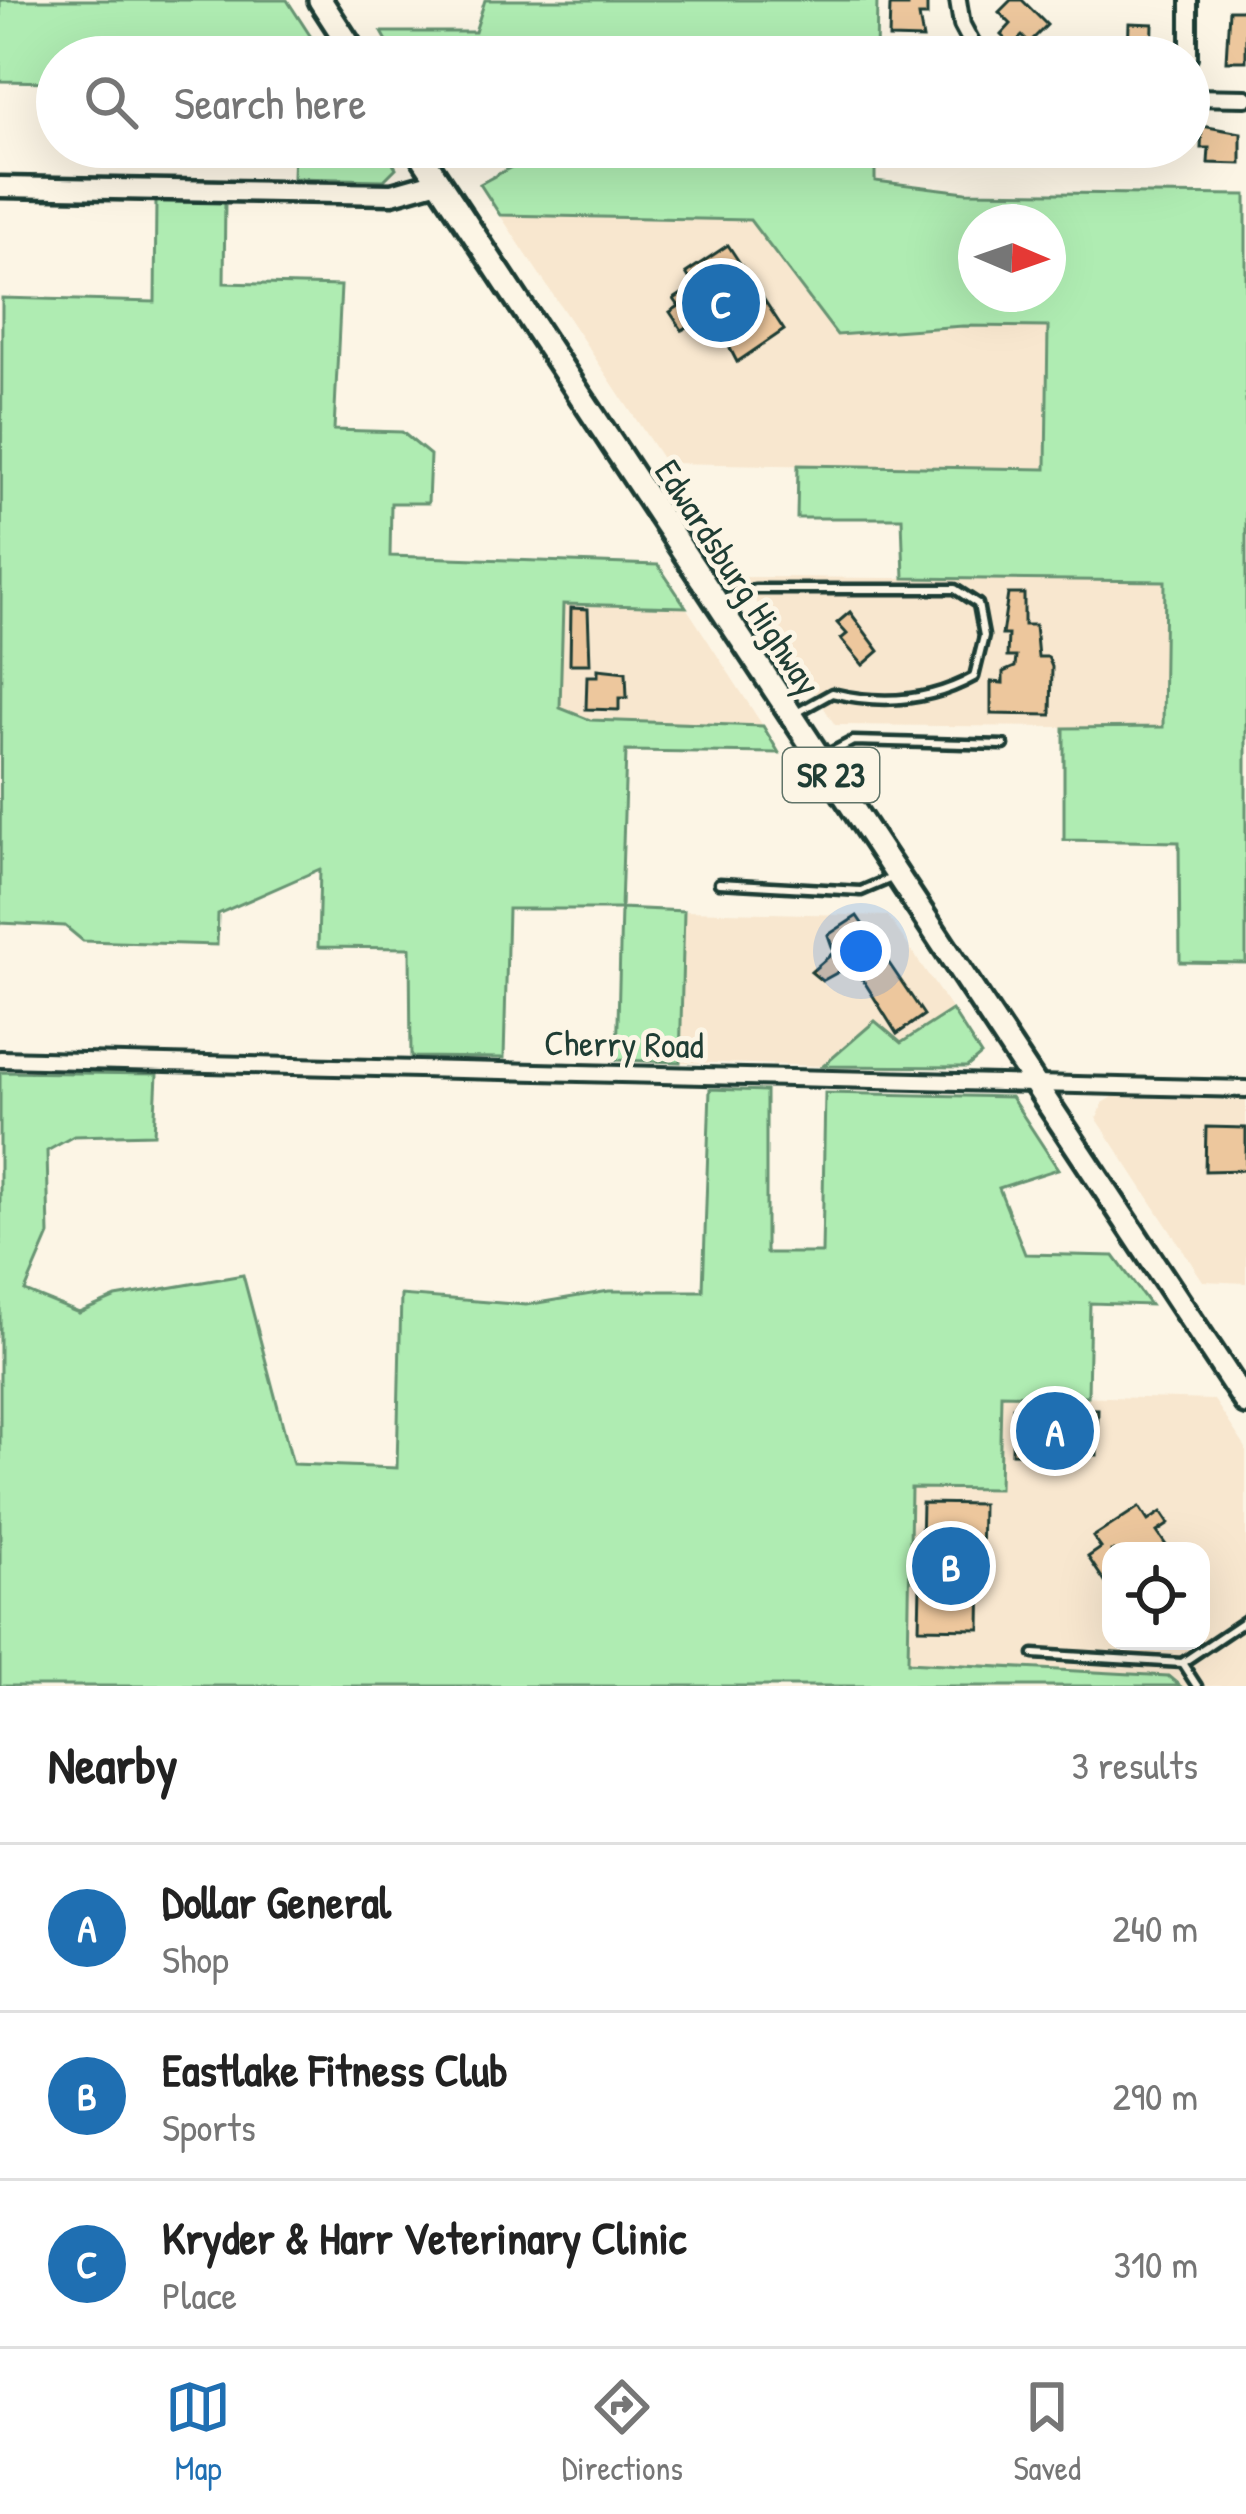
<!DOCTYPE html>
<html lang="en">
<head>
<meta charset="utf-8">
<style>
  :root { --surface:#fff; --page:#f2f2f2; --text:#222; --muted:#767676; --line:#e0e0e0; --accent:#1f6fb2 }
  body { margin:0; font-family:"Patrick Hand",sans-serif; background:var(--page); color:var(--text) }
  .controls { position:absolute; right:36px; bottom:36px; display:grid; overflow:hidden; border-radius:24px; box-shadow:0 12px 48px #0002 }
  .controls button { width:108px; height:108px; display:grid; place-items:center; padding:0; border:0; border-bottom:3px solid var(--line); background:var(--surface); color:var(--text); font:60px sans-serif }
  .compass { position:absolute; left:958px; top:204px; width:108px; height:108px; border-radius:50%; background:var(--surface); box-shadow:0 12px 48px #0002; rotate:92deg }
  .you { position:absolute; left:861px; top:951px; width:42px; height:42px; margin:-30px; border:9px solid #fff; border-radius:50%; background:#1a73e8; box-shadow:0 0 0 18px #1a73e833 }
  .badge { display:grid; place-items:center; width:78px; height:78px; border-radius:50%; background:var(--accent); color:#fff; font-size:39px; font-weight:700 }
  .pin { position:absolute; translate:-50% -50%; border:6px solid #fff; box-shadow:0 3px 12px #0006 }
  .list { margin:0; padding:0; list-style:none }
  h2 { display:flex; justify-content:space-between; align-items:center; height:156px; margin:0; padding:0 48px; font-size:51px }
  h2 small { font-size:39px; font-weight:400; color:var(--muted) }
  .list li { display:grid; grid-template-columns:78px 1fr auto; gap:36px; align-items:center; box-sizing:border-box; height:168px; padding:0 48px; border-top:3px solid var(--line) }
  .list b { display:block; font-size:45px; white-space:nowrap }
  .list p { margin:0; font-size:39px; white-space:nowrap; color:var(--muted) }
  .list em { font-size:39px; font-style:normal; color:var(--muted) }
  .icon { flex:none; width:66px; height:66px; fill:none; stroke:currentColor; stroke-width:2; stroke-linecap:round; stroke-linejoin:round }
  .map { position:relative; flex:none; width:1246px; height:1686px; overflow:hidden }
  .search { position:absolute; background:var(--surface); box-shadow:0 12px 48px #0002; left:36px; right:36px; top:36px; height:132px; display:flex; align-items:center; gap:30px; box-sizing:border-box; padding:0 42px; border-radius:66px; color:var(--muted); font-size:45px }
  .sheet { height:660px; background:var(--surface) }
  nav { display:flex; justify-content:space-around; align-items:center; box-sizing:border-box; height:168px; border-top:3px solid var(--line); background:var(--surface); font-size:33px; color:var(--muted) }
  nav a { display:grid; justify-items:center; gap:6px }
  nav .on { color:var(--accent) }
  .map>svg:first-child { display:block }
  .built { fill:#f8e7cf; fill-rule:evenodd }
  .green { fill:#afecb2; stroke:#679473; stroke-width:3; fill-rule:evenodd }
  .building { fill:#edc79d; stroke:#1f3d34; stroke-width:3 }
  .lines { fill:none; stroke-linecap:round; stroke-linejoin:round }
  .lane-casing { stroke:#1f3d34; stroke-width:15 }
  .street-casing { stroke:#1f3d34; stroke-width:22 }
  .secondary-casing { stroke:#1f3d34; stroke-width:27 }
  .primary-casing { stroke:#1f3d34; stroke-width:30 }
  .lane { stroke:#fcf5e5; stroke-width:6 }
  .street { stroke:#fcf5e5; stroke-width:14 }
  .secondary { stroke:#fcf5e5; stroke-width:18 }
  .primary { stroke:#fcf5e5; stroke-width:21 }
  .labels { text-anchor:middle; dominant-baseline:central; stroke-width:10; stroke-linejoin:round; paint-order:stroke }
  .shield { fill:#fcf5e5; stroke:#617469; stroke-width:3 }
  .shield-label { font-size:33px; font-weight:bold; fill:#1f3d34 }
  .street-label { font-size:36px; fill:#1f3d34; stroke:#fcf5e5 }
</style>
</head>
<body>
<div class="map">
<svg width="1246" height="1686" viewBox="0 0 1246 1686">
  <rect width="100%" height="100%" fill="#fcf5e5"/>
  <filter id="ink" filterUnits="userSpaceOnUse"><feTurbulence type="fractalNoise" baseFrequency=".00833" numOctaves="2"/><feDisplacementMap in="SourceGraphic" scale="24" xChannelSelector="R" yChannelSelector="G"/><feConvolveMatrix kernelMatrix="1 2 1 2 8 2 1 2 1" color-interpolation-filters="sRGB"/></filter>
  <g filter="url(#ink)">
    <!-- built -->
    <g class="built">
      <polygon points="500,215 751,220 837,335 963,326 1048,327 1046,470 665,463"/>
      <polygon points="740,577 1165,580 1163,728 835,725"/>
      <polygon points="563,603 686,607 763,726 590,720 560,707"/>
      <polygon points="684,911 888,916 952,1010 900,1043 875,1021 823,1066 680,1062"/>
      <polygon points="1113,1097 1246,1100 1246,1283 1203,1281 1097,1119 1103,1103"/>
      <path d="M1001,1394l213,6 32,48v238h-66l-12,-10 -260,-13 3,-176zM1111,1551h90v90h-90z"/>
    </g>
    <!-- green -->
    <g class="green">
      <polygon points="0,0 287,0 324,57 57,57 57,82 0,81"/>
      <polygon points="485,0 877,0 876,57 396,57 382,32 475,32"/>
      <polygon points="294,147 383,147 396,168 384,180 293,178"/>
      <path d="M525,147h350v34l91,11 280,3v768l-66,-1 -1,-120 -115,-2v-112l99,-1 2,-146 -261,-3 -2,-60h-105l1,-53 248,4 2,-142 -85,-1 -126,9 -87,-115 -250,-5 -20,-31 50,-27zM976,222h72v72h-72z"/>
      <polygon points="156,201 225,202 224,283 341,286 334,430 402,432 430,455 428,503 391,503 390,556 658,565 686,607 563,604 560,708 590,720 763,726 779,753 626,751 621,908 684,911 680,1062 617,1060 621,909 508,909 504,1058 411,1057 410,948 318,947 320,869 218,914 217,945 83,941 65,926 0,923 2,298 155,302"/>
      <polygon points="952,1010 981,1055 967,1067 823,1066 875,1021 901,1043"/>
      <polygon points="0,1072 157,1074 154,1134 74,1136 47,1151 49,1235 25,1291 79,1313 116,1297 243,1275 293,1464 397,1468 401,1295 526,1305 609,1291 703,1291 710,1089 766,1091 766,1253 822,1253 825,1093 1011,1097 1058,1169 999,1188 1025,1254 1114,1256 1150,1305 1090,1303 1088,1396 1001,1394 999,1489 911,1488 908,1662 1168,1676 1180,1686 0,1686"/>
    </g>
    <!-- building -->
    <g class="building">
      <polygon points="908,0 927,0 927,16 919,16 923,39 889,38 890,6 908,6"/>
      <polygon points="1011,0 1022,0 1047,25 1029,43 1022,36 1012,46 1001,35 1011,24 999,12"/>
      <polygon points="1229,10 1246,10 1246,61 1226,61"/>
      <polygon points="1129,23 1153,24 1152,57 1128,57"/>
      <polygon points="1202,126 1241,133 1241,164 1208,163 1209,148 1201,148"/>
      <rect x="1070" y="147" width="31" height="14"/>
      <polygon points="728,245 784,330 737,362 714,317 694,330 691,325 682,330 670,312 679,306 674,299 694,286 686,273"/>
      <polygon points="1008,594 1024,594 1024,625 1035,625 1038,657 1048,657 1052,667 1051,715 991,714 991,682 1003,683 1003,672 1015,667 1016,657 1007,657 1008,635 1002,635"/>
      <polygon points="571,608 588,609 590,664 570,664"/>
      <polygon points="850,612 879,651 863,665 841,639 847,634 837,623"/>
      <polygon points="598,669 626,672 627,698 619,698 619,710 586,709 587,676 598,676"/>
      <polygon points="857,916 924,1015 897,1034 853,964 822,981 811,972 834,952 828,935"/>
      <polygon points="1206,1127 1246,1128 1246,1170 1205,1171"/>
      <polygon points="1013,1407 1098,1409 1097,1455 1012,1453"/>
      <polygon points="922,1503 982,1504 980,1629 919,1628"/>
      <polygon points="1139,1507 1148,1521 1161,1512 1169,1524 1157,1532 1170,1551 1111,1551 1111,1591 1088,1557 1101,1548 1093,1537"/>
    </g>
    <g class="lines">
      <!-- lane casing -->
      <g class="lane-casing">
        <g id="lane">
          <path d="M720,600l35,-11h200l23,15 6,32 -10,41c-45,25 -92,28 -142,16l-34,19"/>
          <polyline points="826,755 853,741 1004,745"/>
          <polyline points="719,883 861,891 894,877"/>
          <polyline points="1034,1654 1182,1663 1246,1620"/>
          <polyline points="1182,1663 1197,1686"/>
        </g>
      </g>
      <!-- street casing -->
      <g class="street-casing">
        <g id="street">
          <polyline points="958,0 962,25 979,57"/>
          <polyline points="1189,0 1189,57"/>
          <polyline points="1189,97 1246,98"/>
          <polyline points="0,1059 1246,1089"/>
        </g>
      </g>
      <!-- secondary casing -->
      <g class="secondary-casing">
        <polyline id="secondary" points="0,187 392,194 438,181"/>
      </g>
      <!-- primary casing -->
      <g class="primary-casing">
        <g id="primary">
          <polyline points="320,0 357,57"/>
          <polyline points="416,147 1246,1403"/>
        </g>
      </g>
      <!-- lane -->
      <use href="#lane" class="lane"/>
      <!-- street -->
      <use href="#street" class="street"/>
      <!-- secondary -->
      <use href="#secondary" class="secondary"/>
      <!-- primary -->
      <use href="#primary" class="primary"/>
    </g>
  </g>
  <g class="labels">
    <!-- shield labels -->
    <rect class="shield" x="783" y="748" width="96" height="54" rx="9"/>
    <g class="shield-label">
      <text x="831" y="775">SR 23</text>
    </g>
    <!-- street labels -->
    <g class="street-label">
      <text transform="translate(739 577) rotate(57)">Edwardsburg Highway</text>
      <text transform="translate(624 1043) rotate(1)">Cherry Road</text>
    </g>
  </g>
</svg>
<div class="controls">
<button><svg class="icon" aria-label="locate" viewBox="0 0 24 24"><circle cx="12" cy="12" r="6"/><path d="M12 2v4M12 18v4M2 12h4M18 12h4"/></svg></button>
</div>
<svg class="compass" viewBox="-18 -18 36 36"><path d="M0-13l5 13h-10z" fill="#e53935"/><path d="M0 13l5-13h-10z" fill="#767676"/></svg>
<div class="you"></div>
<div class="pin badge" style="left:1055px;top:1431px">A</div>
<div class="pin badge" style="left:951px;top:1566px">B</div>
<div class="pin badge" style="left:721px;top:303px">C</div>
<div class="search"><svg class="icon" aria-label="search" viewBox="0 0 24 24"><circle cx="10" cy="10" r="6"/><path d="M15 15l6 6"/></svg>Search here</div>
</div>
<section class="sheet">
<h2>Nearby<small>3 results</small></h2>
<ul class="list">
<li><span class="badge">A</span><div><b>Dollar General</b><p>Shop</p></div><em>240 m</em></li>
<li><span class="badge">B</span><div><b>Eastlake Fitness Club</b><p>Sports</p></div><em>290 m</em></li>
<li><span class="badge">C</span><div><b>Kryder &amp; Harr Veterinary Clinic</b><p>Place</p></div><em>310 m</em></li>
</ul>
</section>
<nav>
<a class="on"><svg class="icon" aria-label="map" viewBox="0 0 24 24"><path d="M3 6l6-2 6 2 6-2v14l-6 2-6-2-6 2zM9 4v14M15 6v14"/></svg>Map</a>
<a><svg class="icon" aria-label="directions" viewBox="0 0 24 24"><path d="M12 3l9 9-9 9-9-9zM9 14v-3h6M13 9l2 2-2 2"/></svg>Directions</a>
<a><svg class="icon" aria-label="saved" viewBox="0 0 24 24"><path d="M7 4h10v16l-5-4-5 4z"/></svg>Saved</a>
</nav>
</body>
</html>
